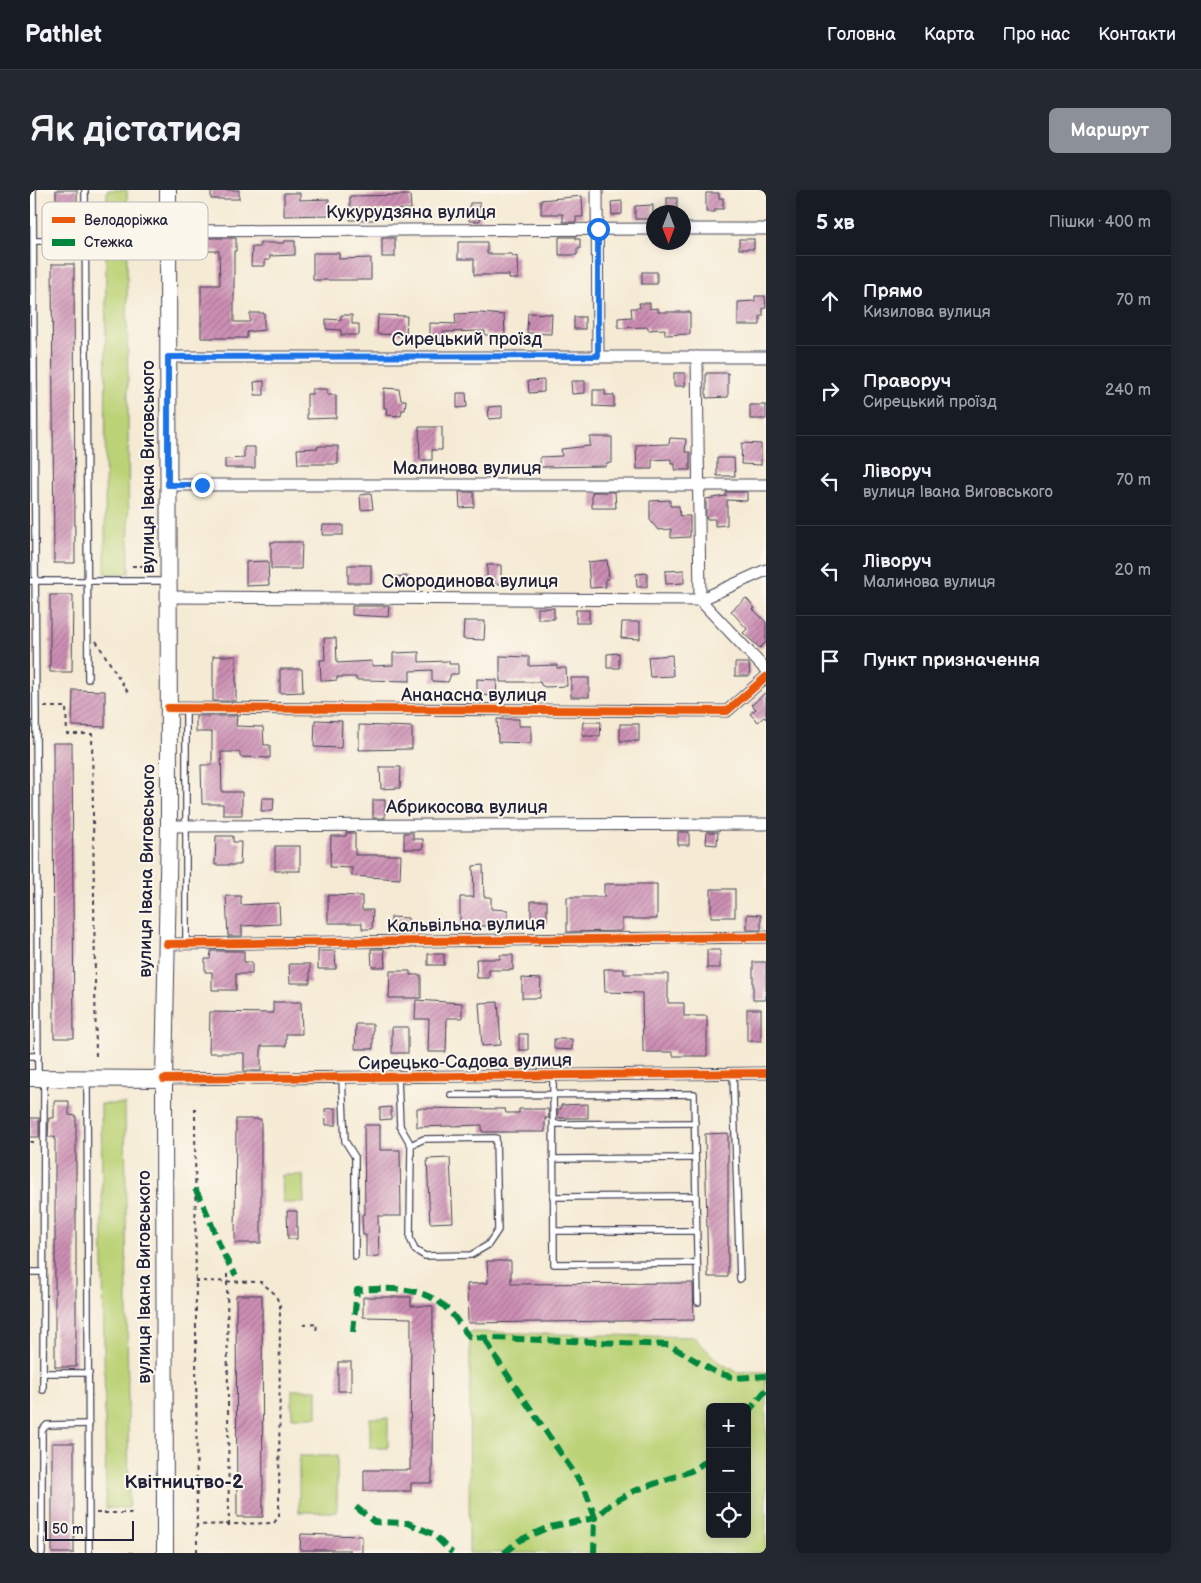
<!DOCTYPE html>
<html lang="uk">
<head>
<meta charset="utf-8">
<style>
  :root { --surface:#171b24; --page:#242831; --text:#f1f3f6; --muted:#9ea1a6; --line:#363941; --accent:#8c9099 }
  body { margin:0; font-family:"Balsamiq Sans",sans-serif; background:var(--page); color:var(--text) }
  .controls { position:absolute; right:15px; bottom:15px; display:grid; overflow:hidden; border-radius:8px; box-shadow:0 2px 12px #0003 }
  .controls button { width:45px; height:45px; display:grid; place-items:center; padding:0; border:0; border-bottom:1px solid var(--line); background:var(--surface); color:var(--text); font:25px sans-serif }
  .compass { position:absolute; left:616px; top:15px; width:45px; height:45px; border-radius:50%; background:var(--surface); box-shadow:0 2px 12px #0003; rotate:180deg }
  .scale { position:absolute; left:15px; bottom:12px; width:89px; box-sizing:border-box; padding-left:5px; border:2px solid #22223b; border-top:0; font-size:14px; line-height:18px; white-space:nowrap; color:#22223b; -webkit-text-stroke:4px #fbf7ec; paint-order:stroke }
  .stop { position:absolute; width:15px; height:15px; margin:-11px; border:4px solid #1a73e8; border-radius:50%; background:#fff }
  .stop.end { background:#1a73e8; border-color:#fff; box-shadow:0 1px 5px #0008 }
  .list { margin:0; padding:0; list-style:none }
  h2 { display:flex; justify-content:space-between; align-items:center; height:65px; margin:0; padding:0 20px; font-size:21px }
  h2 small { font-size:16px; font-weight:400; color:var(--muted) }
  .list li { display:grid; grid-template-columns:32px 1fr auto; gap:15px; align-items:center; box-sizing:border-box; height:90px; padding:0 20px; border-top:1px solid var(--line) }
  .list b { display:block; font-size:19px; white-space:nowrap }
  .list p { margin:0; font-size:16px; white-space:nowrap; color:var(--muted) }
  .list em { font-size:16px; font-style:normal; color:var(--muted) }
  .icon { flex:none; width:28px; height:28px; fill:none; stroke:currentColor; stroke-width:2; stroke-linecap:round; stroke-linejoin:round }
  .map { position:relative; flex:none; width:736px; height:1363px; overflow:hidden; border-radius:8px }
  header { display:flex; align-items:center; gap:30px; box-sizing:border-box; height:70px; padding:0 25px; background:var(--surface); border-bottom:1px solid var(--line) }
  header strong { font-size:24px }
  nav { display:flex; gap:28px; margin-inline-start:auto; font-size:18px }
  .intro { display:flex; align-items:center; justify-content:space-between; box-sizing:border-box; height:120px; padding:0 30px }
  h1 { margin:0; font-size:35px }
  .button { padding:12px 22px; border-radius:8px; background:var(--accent); color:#fff; font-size:18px; font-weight:700 }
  main { display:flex; gap:30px; padding:0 30px }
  aside { flex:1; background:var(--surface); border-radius:8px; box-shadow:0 2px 12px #0003 }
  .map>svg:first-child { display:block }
  .green { fill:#bbd276; stroke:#6e7a58; fill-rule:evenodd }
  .building { fill:url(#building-hatch) }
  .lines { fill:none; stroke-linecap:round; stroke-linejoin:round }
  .service-casing { stroke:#424052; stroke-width:8 }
  .minor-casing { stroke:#424052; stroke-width:13 }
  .secondary-casing { stroke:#424052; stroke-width:18 }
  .path { stroke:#424052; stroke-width:2; stroke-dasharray:4 4; stroke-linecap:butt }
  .service { stroke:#fff; stroke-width:5.5 }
  .minor { stroke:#fff; stroke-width:11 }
  .secondary { stroke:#fff; stroke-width:16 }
  .quiet { stroke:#00873e; stroke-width:6; stroke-dasharray:12 6; stroke-linecap:butt }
  .cycleway-casing { stroke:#fbf7ec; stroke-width:11 }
  .cycleway { stroke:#e8590c; stroke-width:8 }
  .route { stroke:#1a73e8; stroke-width:6 }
  .labels { text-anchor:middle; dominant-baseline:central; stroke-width:4; stroke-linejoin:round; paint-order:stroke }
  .street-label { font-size:18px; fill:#22223b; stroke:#fbf7ec }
  .neighbourhood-label { font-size:19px; font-weight:bold; fill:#22223b; stroke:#fbf7ec }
  .key { fill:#fbf7ec; stroke:#bab7b7; stroke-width:1 }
  .key-label { font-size:14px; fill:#22223b }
</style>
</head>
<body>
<header>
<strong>Pathlet</strong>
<nav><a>Головна</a><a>Карта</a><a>Про нас</a><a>Контакти</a></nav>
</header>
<div class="intro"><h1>Як дістатися</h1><a class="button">Маршрут</a></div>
<main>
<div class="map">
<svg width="736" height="1363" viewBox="0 0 736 1363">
  <defs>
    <pattern id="building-hatch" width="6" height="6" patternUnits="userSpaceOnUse" patternTransform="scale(1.25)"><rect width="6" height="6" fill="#cd8fb4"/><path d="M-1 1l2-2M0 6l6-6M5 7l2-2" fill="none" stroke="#a67494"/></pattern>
  </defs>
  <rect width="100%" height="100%" fill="#fbf7ec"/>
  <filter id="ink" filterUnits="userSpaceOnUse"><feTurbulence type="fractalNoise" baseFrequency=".02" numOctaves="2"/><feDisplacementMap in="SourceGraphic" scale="10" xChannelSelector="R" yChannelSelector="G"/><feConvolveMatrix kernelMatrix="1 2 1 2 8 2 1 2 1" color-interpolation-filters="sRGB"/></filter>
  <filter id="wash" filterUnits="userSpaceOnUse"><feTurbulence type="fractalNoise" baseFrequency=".0096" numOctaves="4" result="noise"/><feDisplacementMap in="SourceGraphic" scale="20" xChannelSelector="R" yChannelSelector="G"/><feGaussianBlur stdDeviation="1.12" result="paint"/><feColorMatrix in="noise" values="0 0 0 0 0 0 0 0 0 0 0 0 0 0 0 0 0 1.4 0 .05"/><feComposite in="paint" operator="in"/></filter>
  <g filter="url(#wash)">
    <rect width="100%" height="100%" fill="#f5ead4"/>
    <!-- green -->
    <g class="green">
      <polygon points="77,0 97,0 98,43 77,43"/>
      <polygon points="76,57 97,58 99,383 75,384"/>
      <polygon points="71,914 95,914 99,1318 76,1318"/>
      <polygon points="252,985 273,985 274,1013 253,1013"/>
      <path d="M440,1142l224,5 26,26 17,9h29v181h-297zM680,1217h37v127h-37z"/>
      <rect x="262" y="1200" width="25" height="27"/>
      <rect x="340" y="1228" width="18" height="30"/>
      <rect x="269" y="1266" width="38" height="56"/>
    </g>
    <g id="blocks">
      <!-- building -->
      <g class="building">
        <rect x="26" y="0" width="21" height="17"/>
        <rect x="181" y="0" width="28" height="9"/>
        <polygon points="254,3 270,3 270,10 299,9 299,25 254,26"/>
        <polygon points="676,3 689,3 689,8 693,8 693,19 685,19 685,22 676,22"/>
        <polygon points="380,5 381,19 347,21 347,30 320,30 320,6"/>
        <polygon points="552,6 553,27 546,27 546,32 533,32 533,24 511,24 511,10"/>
        <rect x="637" y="8" width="10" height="14"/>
        <polygon points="592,11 592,24 582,25 581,12"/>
        <polygon points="440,13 450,13 450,31 439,31"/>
        <polygon points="623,15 623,29 605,29 605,16"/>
        <polygon points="529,47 546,47 546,49 550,49 550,59 547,59 547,65 529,65"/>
        <polygon points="175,48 206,48 206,61 204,61 204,132 220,132 220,123 234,123 234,140 217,142 217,148 171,148 171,95 190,95 189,61 175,61"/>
        <rect x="352" y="48" width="13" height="19"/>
        <rect x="709" y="49" width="15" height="10"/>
        <polygon points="254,51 265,51 265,65 240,66 240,70 235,70 235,76 221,76 222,57 230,57 230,53 254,53"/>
        <polygon points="428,52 457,52 457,64 482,64 483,67 487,66 488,89 479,89 479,85 444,85 444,69 428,69"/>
        <polygon points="283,63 309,63 309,69 341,68 341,90 283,90"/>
        <polygon points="22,74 44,74 45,373 24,373"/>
        <rect x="612" y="82" width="15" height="12"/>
        <polygon points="725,106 735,106 736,118 733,118 733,126 730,126 730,135 708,135 708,112 725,111"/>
        <polygon points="609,113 620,113 620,119 628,118 628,122 660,122 660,144 635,145 635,139 618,140 618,137 588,138 588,128 602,127 601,118 610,118"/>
        <polygon points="450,123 474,125 475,145 455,145 455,141 413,142 413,150 400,149 400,133 426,134 425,124"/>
        <polygon points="498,123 522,124 521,144 497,143"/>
        <polygon points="311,125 322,125 322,134 329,134 329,145 311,145 311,140 296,139 296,129 311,130"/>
        <polygon points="348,125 377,126 376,145 347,144"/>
        <rect x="544" y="127" width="11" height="12"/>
        <rect x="644" y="183" width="11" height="13"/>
        <polygon points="676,183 698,183 698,207 676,208"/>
        <polygon points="514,190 514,202 499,203 498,191"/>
        <polygon points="234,191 234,205 225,205 224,192"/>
        <polygon points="541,191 555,191 555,203 542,204"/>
        <polygon points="354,198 369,199 371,210 376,210 375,220 372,220 371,226 356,225 357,218 354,218"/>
        <polygon points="282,199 297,199 297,205 306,205 306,228 277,229 277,204 282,204"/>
        <polygon points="563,200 575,200 575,205 584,205 584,217 563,216"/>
        <polygon points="427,203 436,203 437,217 427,218"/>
        <rect x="720" y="215" width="16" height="14"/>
        <polygon points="472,216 472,228 459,229 458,217"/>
        <polygon points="389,237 412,237 412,260 402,260 402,270 390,270"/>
        <polygon points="560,247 582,247 582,273 576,273 576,276 510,277 510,267 532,266 531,259 560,256"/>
        <polygon points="640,248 656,249 655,262 660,262 660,280 645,280 645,274 641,274 641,269 622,270 622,279 607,279 606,255 639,254"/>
        <polygon points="712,253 731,254 731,275 711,274"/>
        <polygon points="288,256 308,256 308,274 268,274 267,259 288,258"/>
        <polygon points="214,257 225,257 225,278 195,278 195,269 214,268"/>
        <polygon points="687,268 704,268 705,286 687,286"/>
        <polygon points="429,302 444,302 444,317 430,318"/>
        <polygon points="562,302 585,302 586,318 562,318"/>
        <polygon points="696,302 717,302 717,311 697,310 697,335 685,336 685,329 676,329 676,309 696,306"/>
        <polygon points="341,304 343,319 331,320 330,305"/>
        <polygon points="640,310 640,316 649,316 650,326 660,326 660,347 641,348 641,339 628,340 620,330 620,311"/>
        <polygon points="293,335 313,335 313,345 292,345"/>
        <polygon points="241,352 272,352 271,379 241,379"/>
        <polygon points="577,370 579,389 575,389 576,397 560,398 558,372"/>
        <polygon points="238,371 239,395 216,396 216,372"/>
        <rect x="318" y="375" width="23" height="18"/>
        <rect x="457" y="375" width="14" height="19"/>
        <polygon points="654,380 654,393 636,394 635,381"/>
        <polygon points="617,383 617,397 607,397 606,384"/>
        <polygon points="377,386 377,396 363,396 362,387"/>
        <polygon points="20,405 43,405 42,482 20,482"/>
        <polygon points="716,408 725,418 723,419 736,432 736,452 730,458 713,443 717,439 701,421"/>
        <polygon points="322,416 359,416 358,427 322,425"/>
        <rect x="508" y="418" width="16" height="11"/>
        <rect x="546" y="420" width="13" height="13"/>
        <polygon points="434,431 455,431 454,450 433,449"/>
        <polygon points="592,432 610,432 610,449 591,448"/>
        <polygon points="294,448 306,448 307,473 342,471 342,476 363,475 363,463 389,462 389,472 419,471 419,474 428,474 428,484 421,484 418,492 402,491 402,480 380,481 380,491 333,490 326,490 326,487 307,487 307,490 295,491 291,490 290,470 295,470"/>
        <polygon points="589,463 589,478 577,478 577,464"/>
        <polygon points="642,465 643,486 620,487 618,467"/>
        <rect x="183" y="466" width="23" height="45"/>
        <polygon points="470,466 499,467 499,476 527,475 527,478 536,478 537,496 515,497 511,495 510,492 470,492"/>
        <polygon points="705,473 719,473 720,486 705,486"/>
        <polygon points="250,479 272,479 273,502 250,503"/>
        <rect x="541" y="488" width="18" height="19"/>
        <polygon points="447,489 467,490 466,506 447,505"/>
        <polygon points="43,500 75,501 75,537 42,536"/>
        <polygon points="736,502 736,529 734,527 728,532 720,524 726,519 722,515"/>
        <polygon points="166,526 207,526 206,536 233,537 234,555 240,555 240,568 210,567 210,562 191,562 192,602 212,602 212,625 193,625 193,614 172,614 171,575 182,575 182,542 166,542"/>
        <polygon points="467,529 489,529 489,536 501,536 501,553 468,552"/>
        <polygon points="285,530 312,531 311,558 284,557"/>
        <polygon points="553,532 571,532 570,546 552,546"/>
        <rect x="590" y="534" width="19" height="17"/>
        <polygon points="329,535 382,537 382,559 329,560"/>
        <polygon points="23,553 42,553 44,848 24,848"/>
        <polygon points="350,577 371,577 370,598 351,599"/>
        <polygon points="232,608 244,608 243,621 231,621"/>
        <rect x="343" y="610" width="12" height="18"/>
        <rect x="648" y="642" width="11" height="13"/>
        <polygon points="677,642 688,642 687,655 676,654"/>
        <polygon points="316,643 325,643 325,665 371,665 370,689 322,686 322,678 300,677 301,646 316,646"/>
        <polygon points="374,643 383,643 383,649 393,649 393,659 374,659"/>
        <polygon points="186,646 203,646 203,652 211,652 210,675 185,675"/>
        <rect x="245" y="656" width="25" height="25"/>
        <polygon points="453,675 454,707 461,707 461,719 478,720 478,737 430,735 430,707 444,707 443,676"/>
        <polygon points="574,694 627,694 627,729 592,729 592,741 537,742 537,707 574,707"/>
        <rect x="681" y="699" width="24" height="28"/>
        <polygon points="298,705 332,706 332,720 343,720 342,739 332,739 332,733 298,733"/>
        <polygon points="196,706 211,706 211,715 249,713 250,734 212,736 212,746 198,746"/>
        <polygon points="501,711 517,711 517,731 501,732"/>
        <polygon points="717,724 731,725 731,740 717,740"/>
        <polygon points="361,727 378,728 378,740 361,740"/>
        <polygon points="341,759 354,759 355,777 342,777"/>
        <rect x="677" y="760" width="13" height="18"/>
        <polygon points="181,761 214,761 214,772 222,772 222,784 206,784 206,800 182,800 182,782 175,782 175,769 180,769"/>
        <polygon points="288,761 305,761 306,779 288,779"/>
        <rect x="398" y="764" width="16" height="11"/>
        <polygon points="470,765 483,765 483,780 459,780 459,788 447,788 446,769 470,769"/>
        <rect x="723" y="772" width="13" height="38"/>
        <polygon points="259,774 280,774 280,793 260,793"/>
        <polygon points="574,779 594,779 594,784 638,784 638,813 654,813 654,826 677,826 677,866 643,866 643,862 613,862 612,803 575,802"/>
        <polygon points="360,781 380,781 380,785 391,785 391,808 359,808"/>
        <polygon points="492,788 511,789 510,808 492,808"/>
        <polygon points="386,810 432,813 432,828 417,828 416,862 398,862 399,829 385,829"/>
        <polygon points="243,812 271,812 272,844 256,844 256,856 231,856 231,881 214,881 214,863 179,863 180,822 243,823"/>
        <polygon points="468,812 471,855 452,856 449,813"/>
        <rect x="717" y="819" width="14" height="32"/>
        <polygon points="326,834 343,834 343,859 325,859"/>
        <rect x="362" y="837" width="16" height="26"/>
        <rect x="489" y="844" width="9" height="16"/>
        <polygon points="524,849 542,849 542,860 524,859"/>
        <polygon points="24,911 39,911 39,925 46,926 46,1177 25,1177 25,947 18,947 19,928 24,928"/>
        <polygon points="558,914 558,928 528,928 528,919 531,919 531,915"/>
        <polygon points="361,917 361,929 350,930 350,918"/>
        <polygon points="306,918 306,935 296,935 295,919"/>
        <polygon points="387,918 475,919 476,923 489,923 489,919 518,919 519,928 515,928 515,942 452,942 452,935 387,937"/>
        <rect x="0" y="928" width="9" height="19"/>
        <polygon points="206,929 231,929 231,1053 205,1053"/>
        <polygon points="334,935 350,935 350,960 370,960 371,1026 348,1026 349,1066 336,1067 336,1045 333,1045 332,1025 335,1024"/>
        <polygon points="698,943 698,1087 678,1087 675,944"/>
        <polygon points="420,968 423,1032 400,1033 397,969"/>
        <polygon points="257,1021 267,1021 267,1049 258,1049"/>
        <polygon points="457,1071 481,1071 481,1094 663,1093 664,1130 438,1133 437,1094 458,1093"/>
        <polygon points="206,1105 232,1105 233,1327 207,1327"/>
        <polygon points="333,1107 381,1107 381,1116 403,1116 402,1293 381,1293 381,1301 334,1301 334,1280 380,1280 381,1128 333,1127"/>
        <rect x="308" y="1172" width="13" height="29"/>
        <rect x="22" y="1253" width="22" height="110"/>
        <polygon points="271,1344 332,1346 332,1363 320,1363 320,1360 270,1360"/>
      </g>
    </g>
  </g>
  <g filter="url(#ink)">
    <use href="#blocks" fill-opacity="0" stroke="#424052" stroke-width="1"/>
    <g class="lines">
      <!-- service casing -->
      <g class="service-casing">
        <g id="service">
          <polyline points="3,0 8,885"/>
          <polyline points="55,0 58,489"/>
          <polyline points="4,51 137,50"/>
          <polyline points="0,391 138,391"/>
          <polyline points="156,518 156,754"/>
          <polyline points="0,866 8,866"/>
          <polyline points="703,883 710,1089"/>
          <polyline points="523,886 524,1074 667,1073"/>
          <polyline points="368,888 370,936 381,955 380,1048 385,1060 395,1066 441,1065 458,1055 468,1040 466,948 394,949 381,955"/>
          <polyline points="312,889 315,951 325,967 325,1066"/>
          <polyline points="57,890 59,1363"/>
          <polyline points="421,905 664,904 668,1112"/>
          <polyline points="524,934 665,933"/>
          <polyline points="523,969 665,968"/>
          <polyline points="523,1007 666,1006"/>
          <polyline points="524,1041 666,1041"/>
          <polyline points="0,1082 13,1082"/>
          <polyline points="13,1183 59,1183"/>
          <polyline points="13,1200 14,890"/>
          <polyline points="12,1363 12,1240 17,1235 59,1234"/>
        </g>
      </g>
      <!-- minor casing -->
      <g class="minor-casing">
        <g id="minor">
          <polyline points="567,0 568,166"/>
          <polyline points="654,39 736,39"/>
          <polyline points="138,41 624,39"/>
          <polyline points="138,167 736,167"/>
          <polyline points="667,167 670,410 736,480"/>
          <polyline points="138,295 736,295"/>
          <polyline points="138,407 670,410 736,380"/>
          <polyline points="138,518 697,521 736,487"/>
          <polyline points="139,636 736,634"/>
          <polyline points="137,754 736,747"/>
          <polyline points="134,889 736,883"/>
        </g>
      </g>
      <!-- secondary casing -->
      <g class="secondary-casing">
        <g id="secondary">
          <polyline points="0,888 134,889"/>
          <polyline points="135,1363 134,889 139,636 138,0"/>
        </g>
      </g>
      <!-- path -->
      <g class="path">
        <polyline points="102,376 125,376"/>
        <polyline points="66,451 99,504"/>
        <polyline points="14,517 36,517 37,544 62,544 66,870"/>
        <polyline points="165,918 167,1363"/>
        <polyline points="0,952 6,952"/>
        <polyline points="197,1084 199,1340"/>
        <polyline points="165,1091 231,1092 245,1104 250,1115 249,1326 244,1333 167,1335"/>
        <polyline points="273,1135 287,1134 286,1142"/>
        <polyline points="66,1323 104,1323"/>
        <polyline points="67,1363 104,1363"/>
      </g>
      <!-- service -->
      <use href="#service" class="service"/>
      <!-- minor -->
      <use href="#minor" class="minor"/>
      <!-- secondary -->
      <use href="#secondary" class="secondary"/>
      <!-- quiet -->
      <g class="quiet">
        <path d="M165,999c17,28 22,60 41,86"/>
        <path d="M323,1142l4,-42c34,-2 70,-5 94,23 7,8 12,17 19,24l199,8 46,27 20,6 31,-2"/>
        <polyline points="456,1150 468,1171 555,1299 565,1328 564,1363"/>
        <polyline points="717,1223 736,1200"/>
        <polyline points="326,1317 344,1332 378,1333 403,1344 422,1363"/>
        <polyline points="474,1363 490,1350 519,1337 565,1328 582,1313 604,1301 661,1281 680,1269"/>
      </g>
      <!-- cycleway casing -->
      <g class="cycleway-casing">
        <g id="cycleway">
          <polyline points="138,518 697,521 736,487"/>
          <polyline points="137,754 736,747"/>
          <polyline points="134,889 736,883"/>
        </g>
      </g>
      <!-- cycleway -->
      <use href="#cycleway" class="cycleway"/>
    </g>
  </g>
  <g class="lines" filter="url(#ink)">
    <!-- route -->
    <polyline class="route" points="172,295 138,295 138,167 568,166 568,39"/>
  </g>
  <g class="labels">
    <!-- street labels -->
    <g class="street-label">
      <text x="381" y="22">Кукурудзяна вулиця</text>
      <text x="437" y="149">Сирецький проїзд</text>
      <text transform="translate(118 277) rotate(-90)">вулиця Івана Виговського</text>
      <text x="437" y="278">Малинова вулиця</text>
      <text x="440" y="391">Смородинова вулиця</text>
      <text x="444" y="505">Ананасна вулиця</text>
      <text x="437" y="617">Абрикосова вулиця</text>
      <text transform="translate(117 681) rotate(-89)">вулиця Івана Виговського</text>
      <text transform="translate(436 735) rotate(-1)">Кальвільна вулиця</text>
      <text transform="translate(435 872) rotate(-1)">Сирецько-Садова вулиця</text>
      <text transform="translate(114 1087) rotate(-90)">вулиця Івана Виговського</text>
    </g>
    <!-- neighbourhood labels -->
    <g class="neighbourhood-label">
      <text x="154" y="1292">Квітництво-2</text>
    </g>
  </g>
  <!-- legend -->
  <rect x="12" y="12" width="166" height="58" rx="8" class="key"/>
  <rect x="22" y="27" width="23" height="6" fill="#e8590c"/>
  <rect x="22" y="49" width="23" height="7" fill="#00873e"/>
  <g class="key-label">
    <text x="54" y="35">Велодоріжка</text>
    <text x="54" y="57">Стежка</text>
  </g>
</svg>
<div class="controls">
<button>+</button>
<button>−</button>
<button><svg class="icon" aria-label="locate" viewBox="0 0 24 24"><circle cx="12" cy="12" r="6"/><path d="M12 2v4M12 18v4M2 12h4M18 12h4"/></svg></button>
</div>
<svg class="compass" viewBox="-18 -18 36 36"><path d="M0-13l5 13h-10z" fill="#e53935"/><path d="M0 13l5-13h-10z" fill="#9ea1a6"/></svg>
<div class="scale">50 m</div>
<div class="stop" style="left:568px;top:39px"></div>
<div class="stop end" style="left:172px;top:295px"></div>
</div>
<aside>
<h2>5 хв<small>Пішки · 400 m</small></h2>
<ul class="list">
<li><svg class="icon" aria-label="ahead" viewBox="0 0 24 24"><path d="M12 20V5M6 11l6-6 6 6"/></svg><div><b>Прямо</b><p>Кизилова вулиця</p></div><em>70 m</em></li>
<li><svg class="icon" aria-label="right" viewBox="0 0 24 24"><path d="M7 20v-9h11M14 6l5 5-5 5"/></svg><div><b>Праворуч</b><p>Сирецький проїзд</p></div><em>240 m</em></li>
<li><svg class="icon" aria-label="left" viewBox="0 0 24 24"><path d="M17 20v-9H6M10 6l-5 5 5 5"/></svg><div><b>Ліворуч</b><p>вулиця Івана Виговського</p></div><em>70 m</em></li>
<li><svg class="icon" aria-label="left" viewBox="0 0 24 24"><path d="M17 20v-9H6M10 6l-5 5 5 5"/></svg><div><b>Ліворуч</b><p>Малинова вулиця</p></div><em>20 m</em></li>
<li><svg class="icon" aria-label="arrive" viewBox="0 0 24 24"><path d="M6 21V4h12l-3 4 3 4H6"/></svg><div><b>Пункт призначення</b></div></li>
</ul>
</aside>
</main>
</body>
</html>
